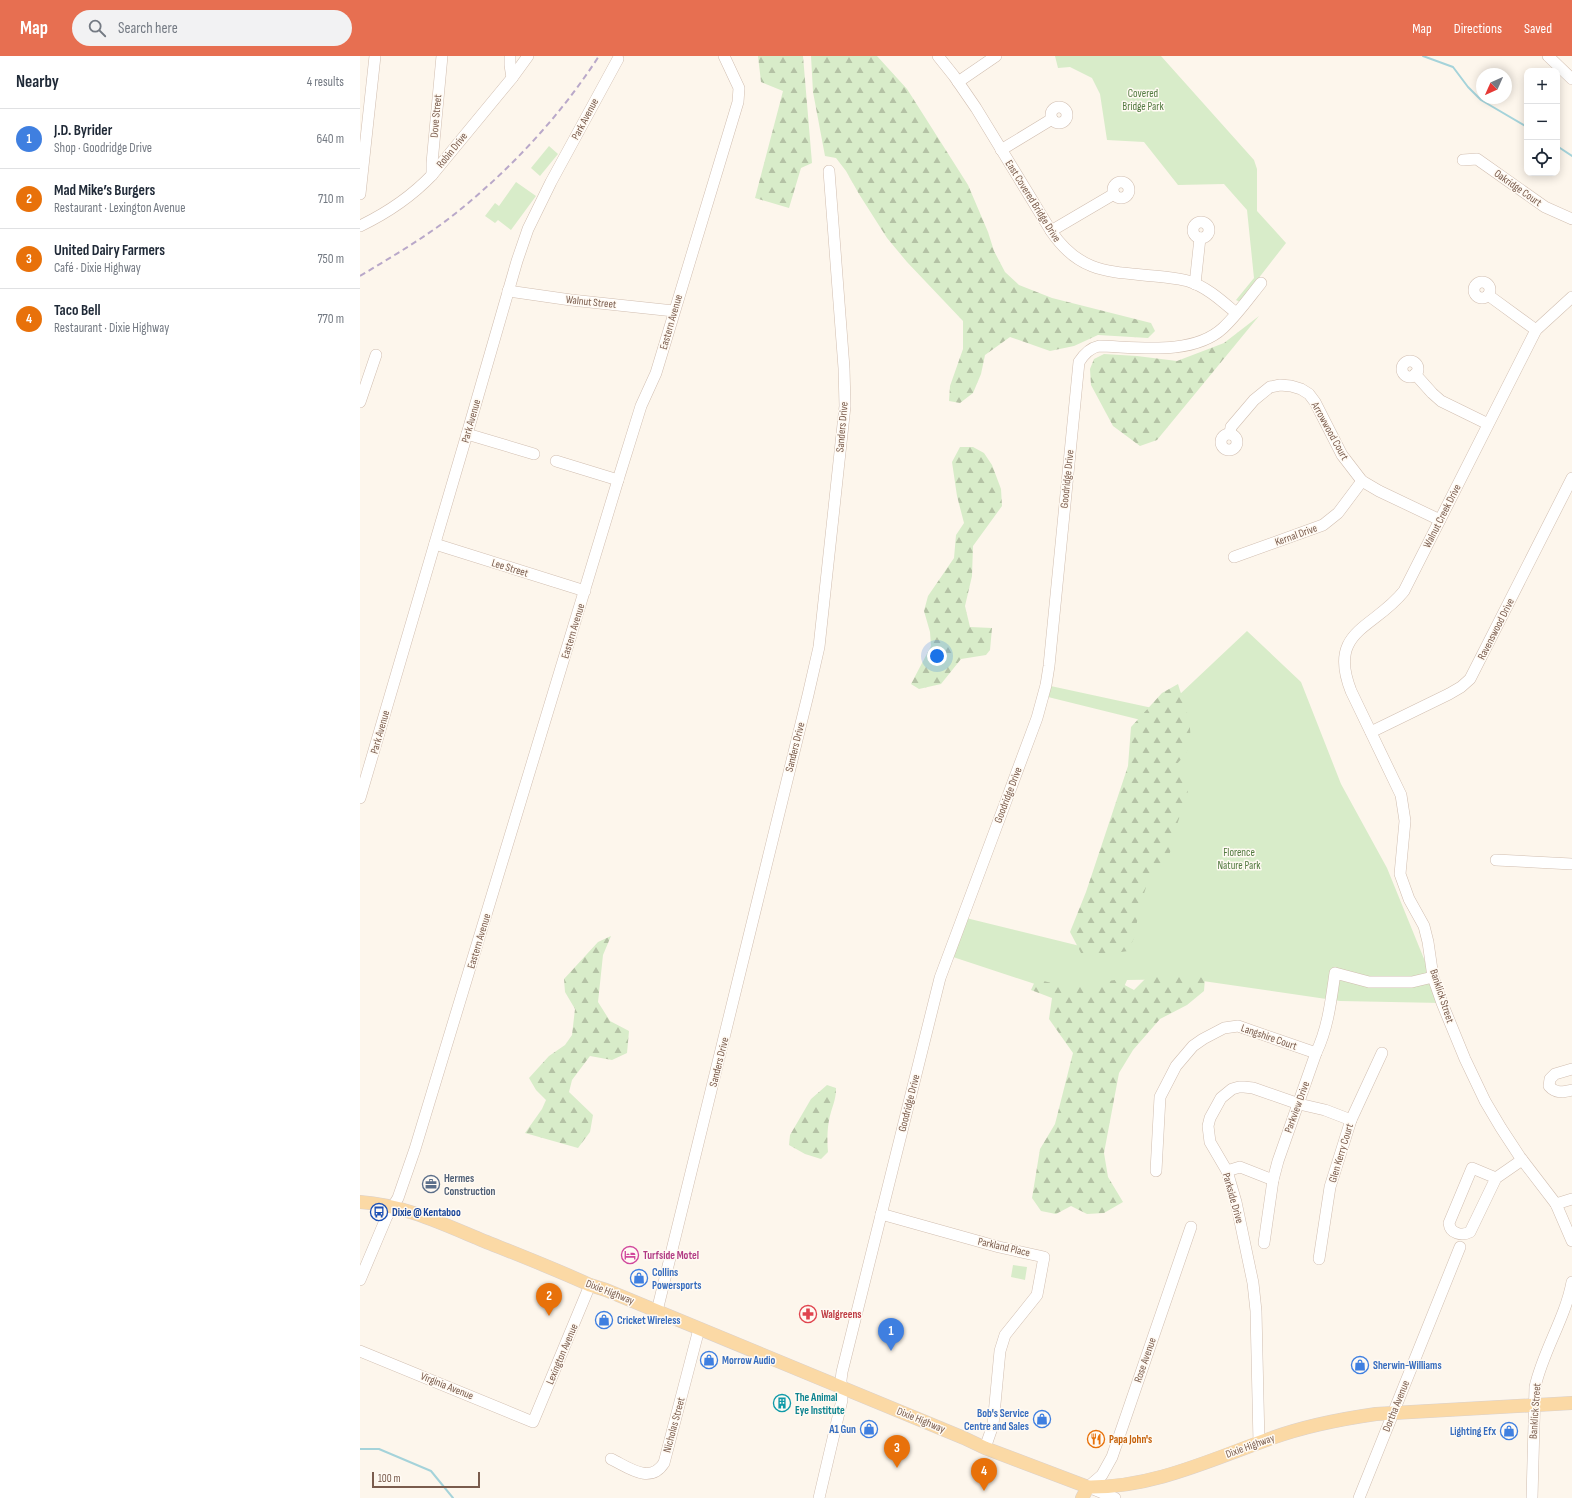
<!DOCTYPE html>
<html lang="en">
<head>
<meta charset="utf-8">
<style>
  :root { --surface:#fff; --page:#f2f2f3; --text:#1f2937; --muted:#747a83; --line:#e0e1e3; --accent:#e76f51 }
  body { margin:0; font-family:"Sofia Sans Condensed",sans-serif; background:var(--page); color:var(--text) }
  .controls { position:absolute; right:12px; top:12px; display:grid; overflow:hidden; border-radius:8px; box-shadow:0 2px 10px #0003 }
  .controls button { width:36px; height:36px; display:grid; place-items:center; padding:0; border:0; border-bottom:1px solid var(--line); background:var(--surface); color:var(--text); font:20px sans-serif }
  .compass { position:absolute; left:1116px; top:12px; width:36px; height:36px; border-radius:50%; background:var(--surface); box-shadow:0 2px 10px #0003; rotate:225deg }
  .scale { position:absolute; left:12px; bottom:10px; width:108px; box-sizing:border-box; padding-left:4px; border:2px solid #7a5c4d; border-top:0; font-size:11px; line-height:14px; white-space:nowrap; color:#7a5c4d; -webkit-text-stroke:3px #fffaf3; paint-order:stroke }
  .you { position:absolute; left:577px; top:600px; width:14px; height:14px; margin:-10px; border:3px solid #fff; border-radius:50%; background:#1a73e8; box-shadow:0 0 0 6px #1a73e833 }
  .badge { display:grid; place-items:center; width:26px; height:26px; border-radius:50%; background:var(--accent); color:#fff; font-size:13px; font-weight:700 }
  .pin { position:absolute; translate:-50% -33px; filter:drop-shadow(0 1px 2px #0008) }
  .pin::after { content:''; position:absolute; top:21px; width:14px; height:12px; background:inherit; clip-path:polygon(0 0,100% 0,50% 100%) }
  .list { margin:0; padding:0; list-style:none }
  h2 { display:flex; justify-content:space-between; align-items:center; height:52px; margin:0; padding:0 16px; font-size:17px }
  h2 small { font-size:13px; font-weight:400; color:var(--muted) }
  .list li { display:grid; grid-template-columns:26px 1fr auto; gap:12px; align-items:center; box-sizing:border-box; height:60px; padding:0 16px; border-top:1px solid var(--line) }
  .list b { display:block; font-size:15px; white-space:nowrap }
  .list p { margin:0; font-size:13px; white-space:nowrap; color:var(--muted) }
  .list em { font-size:13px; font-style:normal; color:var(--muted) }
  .icon { flex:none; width:22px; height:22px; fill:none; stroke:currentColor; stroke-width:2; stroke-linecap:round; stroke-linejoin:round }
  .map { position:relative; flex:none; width:1212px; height:1442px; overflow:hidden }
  header { display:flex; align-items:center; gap:24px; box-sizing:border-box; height:56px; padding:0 20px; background:var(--accent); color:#fff }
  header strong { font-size:19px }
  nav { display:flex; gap:22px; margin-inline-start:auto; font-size:14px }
  .search { width:280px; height:36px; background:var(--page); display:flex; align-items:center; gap:10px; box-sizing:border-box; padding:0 14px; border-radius:22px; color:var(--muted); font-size:15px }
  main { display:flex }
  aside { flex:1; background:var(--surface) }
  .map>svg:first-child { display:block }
  .green { fill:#d8ecc9 }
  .forest { fill:url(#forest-firs) }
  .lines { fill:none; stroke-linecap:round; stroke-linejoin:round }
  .stream { stroke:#a5d3da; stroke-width:2 }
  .minor-casing { stroke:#d1beb0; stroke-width:12 }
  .major-casing { stroke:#dad1cd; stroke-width:14 }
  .minor { stroke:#fff; stroke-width:11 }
  .major { stroke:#fbd9a5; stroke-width:13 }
  .rail { stroke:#b9a8c9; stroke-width:2; stroke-dasharray:6 4; stroke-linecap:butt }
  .labels { text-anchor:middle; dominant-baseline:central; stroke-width:3; stroke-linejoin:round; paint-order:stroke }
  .park-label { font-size:11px; fill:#537a41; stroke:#fffaf3 }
  .street-label { font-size:11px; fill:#7a5c4d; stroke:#fffaf3 }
  .service-label { font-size:11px; font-weight:bold; fill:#4e5e75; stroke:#fffaf3; text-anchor:start }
  .transit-label { font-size:11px; font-weight:bold; fill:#164399; stroke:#fffaf3; text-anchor:start }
  .hotel-label { font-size:11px; font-weight:bold; fill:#b23c85; stroke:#fffaf3; text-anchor:start }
  .shop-label { font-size:11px; font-weight:bold; fill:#366cbe; stroke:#fffaf3; text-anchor:start }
  .health-label { font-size:11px; font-weight:bold; fill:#be3a42; stroke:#fffaf3; text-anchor:start }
  .culture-label { font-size:11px; font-weight:bold; fill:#0d838f; stroke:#fffaf3; text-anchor:start }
  .food-label { font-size:11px; font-weight:bold; fill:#c56008; stroke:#fffaf3; text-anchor:start }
</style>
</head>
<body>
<header>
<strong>Map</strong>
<div class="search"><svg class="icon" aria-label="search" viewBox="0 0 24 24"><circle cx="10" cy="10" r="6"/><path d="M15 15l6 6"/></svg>Search here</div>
<nav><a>Map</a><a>Directions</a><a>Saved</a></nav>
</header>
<main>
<aside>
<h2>Nearby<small>4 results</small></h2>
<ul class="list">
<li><span class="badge" style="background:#3f7fe0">1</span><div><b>J.D. Byrider</b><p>Shop · Goodridge Drive</p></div><em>640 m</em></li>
<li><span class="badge" style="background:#e8710a">2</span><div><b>Mad Mike’s Burgers</b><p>Restaurant · Lexington Avenue</p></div><em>710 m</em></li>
<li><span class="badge" style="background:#e8710a">3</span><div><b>United Dairy Farmers</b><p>Café · Dixie Highway</p></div><em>750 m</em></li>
<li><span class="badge" style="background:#e8710a">4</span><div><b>Taco Bell</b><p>Restaurant · Dixie Highway</p></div><em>770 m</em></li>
</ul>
</aside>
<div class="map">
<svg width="1212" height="1442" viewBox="0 0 1212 1442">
  <defs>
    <pattern id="forest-firs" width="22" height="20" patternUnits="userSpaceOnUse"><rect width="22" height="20" fill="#d8ecc9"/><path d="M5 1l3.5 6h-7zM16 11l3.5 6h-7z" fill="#b4c2a5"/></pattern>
  </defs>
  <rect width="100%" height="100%" fill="#fdf6ec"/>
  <!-- green -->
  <g class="green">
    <polygon points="695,0 801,0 894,104 897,113 897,155 926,187 880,246 876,244 894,222 887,154 864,128 818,129 784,86 747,84 740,38 732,22 710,11 698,12"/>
    <polygon points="189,90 198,98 180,120 171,112"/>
    <polygon points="156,126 176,140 151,174 138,164 135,167 125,160 135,147 139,150"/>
    <polygon points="887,575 941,626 981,728 1027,812 1082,947 980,945 829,923 767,924 754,954 587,899 602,861 720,890 789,666 684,640 686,629 797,653 818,640"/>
    <polygon points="653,1209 667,1211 665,1224 651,1221"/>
  </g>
  <!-- forest -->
  <g class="forest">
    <polygon points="398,0 443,0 452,107 441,112 429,152 395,142 423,35 401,26"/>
    <polygon points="451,0 517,0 547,33 608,129 628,176 634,195 645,216 659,229 692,242 791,267 795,275 788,282 738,279 714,290 690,295 650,281 625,299 621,318 613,337 600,347 589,345 590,330 603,293 603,265 547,206 527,182 499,138 486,115 476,102 465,100 453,36"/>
    <polygon points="899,260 797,384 780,390 753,370 731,329 730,313 734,303 744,298 777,300 817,305 864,287"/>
    <polygon points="600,391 613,391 624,397 632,409 641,433 642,450 613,490 612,520 605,550 610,571 632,572 630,594 626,599 601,603 581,628 559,633 551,628 571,590 570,576 564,555 568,540 594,502 596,479 604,467 597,440 592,406"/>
    <path d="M818,628c6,21 20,49 7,71 -2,3 -6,6 -8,9l11,27 -13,40 -6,26 -20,21 -9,28 -6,32 -6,13 -27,4 -20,-2 -11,-21 16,-40 42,-126 3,-39 31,-34z"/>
    <polygon points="251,880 243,899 238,946 250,965 269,975 267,997 252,1004 230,1000 212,1024 209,1036 233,1059 230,1076 218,1092 165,1077 182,1053 186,1044 176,1034 169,1022 189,1000 205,989 212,979 215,953 205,936 204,923 238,886"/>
    <polygon points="818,917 845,922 844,935 827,949 800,963 773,994 759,1017 744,1097 748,1121 763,1146 744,1157 727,1158 711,1150 696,1158 681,1155 672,1142 680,1093 695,1068 713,997 689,963 692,942 671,934 676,923 707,931 755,924 774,934 789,919"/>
    <path d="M467,1029l9,3c0,10 -2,14 -5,24 -4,13 -4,27 -3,40l-7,7 -16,-5 -16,-9 1,-10 21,-36z"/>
  </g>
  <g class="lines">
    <!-- stream -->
    <g class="stream">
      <polyline points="1063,0 1093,11 1108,31 1121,44 1167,71"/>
      <polyline points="1197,90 1212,100"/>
      <polyline points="0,1393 19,1393 71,1415 93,1442"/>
    </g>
    <!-- minor casing -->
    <g class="minor-casing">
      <g id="minor">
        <polyline points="150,0 150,9 152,22"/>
        <path d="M578,0l16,20 22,32 75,123c31,46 64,40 113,46 8,1 17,2 24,4 19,6 34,20 48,32"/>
        <polyline points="1188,0 1212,23"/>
        <polyline points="598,26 636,0"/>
        <circle cx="699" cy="59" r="8"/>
        <polyline points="641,94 692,63"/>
        <polyline points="1103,104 1117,103 1185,151 1212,163"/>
        <polyline points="72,119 72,107 82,0"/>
        <circle cx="761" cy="134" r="8"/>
        <polyline points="0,138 15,0"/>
        <circle cx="841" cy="174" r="8"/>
        <path d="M0,170c27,-13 51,-29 72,-51l80,-97 16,-22"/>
        <polyline points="691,175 754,138"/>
        <circle cx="1122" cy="234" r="8"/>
        <polyline points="835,228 840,182"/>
        <polyline points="148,235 211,244 314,255"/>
        <polyline points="1128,239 1176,274"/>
        <path d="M1212,241l-36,33 -132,261c-30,38 -77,39 -53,100l50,104 4,26 -5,53 9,25 15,27 4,16 5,35 9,26 23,56 20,42 16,27 19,29 36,47 16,37"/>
        <circle cx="1050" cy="313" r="8"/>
        <polyline points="1055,318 1072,337 1081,345 1128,368"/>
        <polyline points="0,346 16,299"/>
        <polyline points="107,378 174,398"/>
        <polyline points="870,378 871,371 894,344 910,331 920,329 931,330 941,333 949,338 955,346 982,399 1002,425 1019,435 1080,464"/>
        <circle cx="869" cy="386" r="8"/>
        <polyline points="196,405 258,424"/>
        <polyline points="75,488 225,535"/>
        <polyline points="874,501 963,469 978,457 1002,425"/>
        <polyline points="1011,676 1089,638 1101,631 1110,623 1212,422"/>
        <polyline points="0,742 107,378 157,205 168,173 191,126 258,3"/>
        <polyline points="1136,804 1212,808"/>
        <path d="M1212,1013l-17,5 -5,5 -1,7c7,8 14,6 23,4"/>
        <polyline points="796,1115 800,1041 816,1010 833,990 843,983 864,972 878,970 956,997"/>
        <polyline points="867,1115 880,1111 913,1124"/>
        <path d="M1136,1122l-24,-10 -23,55c1,11 13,13 21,9l26,-54 26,-18"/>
        <polyline points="1196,1148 1212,1143"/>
        <polyline points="521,1158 639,1191 684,1201 677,1239 645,1279 640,1295 633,1369 625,1392"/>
        <path d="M904,1187l9,-63 5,-19 38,-108c12,-25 15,-52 19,-80l34,9h43l21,-5"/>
        <polyline points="959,1203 970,1131 991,1064 1022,997"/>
        <polyline points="0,1224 27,1160 38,1142 55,1093 258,424 281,350 296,317 378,46 379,32 364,0"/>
        <polyline points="297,1255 448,639 459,591 485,350 484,312 469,115"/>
        <polyline points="0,1295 173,1366 230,1229"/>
        <polyline points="899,1387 896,1255 893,1227 876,1146 867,1115 850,1086 848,1070 850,1062 861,1042 872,1033 879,1031 884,1031 893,1032 939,1048 965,1054 991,1064"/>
        <path d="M251,1403c17,8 39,26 53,4l35,-134"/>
        <path d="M459,1442l23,-98 -1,-20 1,-8 98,-394 97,-260 9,-33 3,-19 30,-304c5,-8 11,-14 20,-16 38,1 94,10 124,-18 14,-13 26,-30 38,-45"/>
        <polyline points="755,1442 728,1431 742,1419 752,1401 831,1171"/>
        <polyline points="999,1442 1100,1191"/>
        <path d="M1172,1442l3,-111c8,-36 30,-68 37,-105"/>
      </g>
    </g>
    <!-- major casing -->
    <g class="major-casing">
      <g id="major">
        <path d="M0,1146c44,3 83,22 124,39 35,14 71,28 106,44l16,5 358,148 21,10 103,39c65,1 124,-28 184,-49 33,-12 69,-19 104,-24l196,-11"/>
        <polyline points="722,1442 728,1431"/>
      </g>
    </g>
    <!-- minor -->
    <use href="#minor" class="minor"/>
    <!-- major -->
    <use href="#major" class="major"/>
    <!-- rail -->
    <path class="rail" d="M0,220c33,-20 66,-39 96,-63 56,-45 104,-97 143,-157"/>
  </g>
  <!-- icons -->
  <defs>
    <g id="office-ring" transform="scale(0.9)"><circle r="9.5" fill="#fffaf3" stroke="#5c6f8a" stroke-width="1.5"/><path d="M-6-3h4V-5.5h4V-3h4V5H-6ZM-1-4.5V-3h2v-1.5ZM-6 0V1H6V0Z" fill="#5c6f8a"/></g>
    <g id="bus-ring" transform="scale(0.9)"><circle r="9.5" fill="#fffaf3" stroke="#1a4fb4" stroke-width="1.5"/><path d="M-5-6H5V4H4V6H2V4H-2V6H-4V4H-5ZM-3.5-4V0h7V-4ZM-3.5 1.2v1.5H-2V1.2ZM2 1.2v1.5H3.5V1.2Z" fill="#1a4fb4"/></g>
    <g id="hotel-ring" transform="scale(0.9)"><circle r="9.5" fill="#fffaf3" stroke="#d1479c" stroke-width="1.5"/><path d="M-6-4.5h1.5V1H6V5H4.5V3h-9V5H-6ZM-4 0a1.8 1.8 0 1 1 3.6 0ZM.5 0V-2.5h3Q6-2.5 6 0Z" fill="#d1479c"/></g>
    <g id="shop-ring" transform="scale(0.9)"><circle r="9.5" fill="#fffaf3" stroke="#3f7fe0" stroke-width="1.5"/><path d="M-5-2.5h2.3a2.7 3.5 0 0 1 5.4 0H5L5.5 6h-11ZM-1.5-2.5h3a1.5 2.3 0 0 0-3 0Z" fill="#3f7fe0"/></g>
    <g id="pharmacy-ring" transform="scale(0.9)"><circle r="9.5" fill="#fffaf3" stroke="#e0444e" stroke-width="1.5"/><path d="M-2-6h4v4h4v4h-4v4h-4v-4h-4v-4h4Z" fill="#e0444e"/></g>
    <g id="building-ring" transform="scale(0.9)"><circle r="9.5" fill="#fffaf3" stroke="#0f9aa8" stroke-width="1.5"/><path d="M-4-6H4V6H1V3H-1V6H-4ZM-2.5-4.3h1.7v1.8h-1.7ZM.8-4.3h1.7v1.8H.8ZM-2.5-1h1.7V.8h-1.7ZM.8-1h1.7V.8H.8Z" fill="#0f9aa8"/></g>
    <g id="restaurant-ring" transform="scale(0.9)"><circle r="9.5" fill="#fffaf3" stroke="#e8710a" stroke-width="1.5"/><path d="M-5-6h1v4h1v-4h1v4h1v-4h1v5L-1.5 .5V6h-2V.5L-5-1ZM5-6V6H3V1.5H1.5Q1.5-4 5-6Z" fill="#e8710a"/></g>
  </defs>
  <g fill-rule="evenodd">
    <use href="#office-ring" x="71" y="1128"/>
    <use href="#bus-ring" x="19" y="1156"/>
    <use href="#hotel-ring" x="270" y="1199"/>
    <use href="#shop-ring" x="279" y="1222"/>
    <use href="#pharmacy-ring" x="448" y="1258"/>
    <use href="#shop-ring" x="244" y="1264"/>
    <use href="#shop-ring" x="349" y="1304"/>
    <use href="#shop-ring" x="1000" y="1309"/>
    <use href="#building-ring" x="422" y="1347"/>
    <use href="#shop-ring" x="682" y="1363"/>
    <use href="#shop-ring" x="509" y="1373"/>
    <use href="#shop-ring" x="1149" y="1375"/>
    <use href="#restaurant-ring" x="736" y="1383"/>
  </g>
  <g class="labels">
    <!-- park labels -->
    <g class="park-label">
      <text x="783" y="37">Covered<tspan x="783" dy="13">Bridge Park</tspan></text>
      <text x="879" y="796">Florence<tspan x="879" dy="13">Nature Park</tspan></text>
    </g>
    <!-- street labels -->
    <g class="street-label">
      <text transform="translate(76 60) rotate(-85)">Dove Street</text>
      <text transform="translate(225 63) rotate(-62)">Park Avenue</text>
      <text transform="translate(92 94) rotate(-51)">Robin Drive</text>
      <text transform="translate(1158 132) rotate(35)">Oakridge Court</text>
      <text transform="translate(673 145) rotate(58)">East Covered Bridge Drive</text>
      <text transform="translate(231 246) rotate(6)">Walnut Street</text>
      <text transform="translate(311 266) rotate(-74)">Eastern Avenue</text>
      <text transform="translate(111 365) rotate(-74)">Park Avenue</text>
      <text transform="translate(482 371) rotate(-85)">Sanders Drive</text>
      <text transform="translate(970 375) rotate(61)">Arrowwood Court</text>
      <text transform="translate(707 423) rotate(-84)">Goodridge Drive</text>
      <text transform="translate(1082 460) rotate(-63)">Walnut Creek Drive</text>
      <text transform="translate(936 479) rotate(-20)">Kernal Drive</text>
      <text transform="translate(150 512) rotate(17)">Lee Street</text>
      <text transform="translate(1136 573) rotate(-63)">Ravenswood Drive</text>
      <text transform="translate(213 575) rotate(-73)">Eastern Avenue</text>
      <text transform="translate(20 676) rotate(-74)">Park Avenue</text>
      <text transform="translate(435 691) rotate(-76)">Sanders Drive</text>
      <text transform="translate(648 739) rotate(-69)">Goodridge Drive</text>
      <text transform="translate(119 885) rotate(-73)">Eastern Avenue</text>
      <text transform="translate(1082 940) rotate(72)">Banklick Street</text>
      <text transform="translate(909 981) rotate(19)">Langshire Court</text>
      <text transform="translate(359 1006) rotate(-76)">Sanders Drive</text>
      <text transform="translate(549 1047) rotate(-76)">Goodridge Drive</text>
      <text transform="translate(937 1051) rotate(-70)">Parkview Drive</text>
      <text transform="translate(981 1097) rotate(-73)">Glen Kerry Court</text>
      <text transform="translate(873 1142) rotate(74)">Parkside Drive</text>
      <text transform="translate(644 1191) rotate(13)">Parkland Place</text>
      <text transform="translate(250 1236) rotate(21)">Dixie Highway</text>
      <text transform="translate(202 1298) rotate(-67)">Lexington Avenue</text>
      <text transform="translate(785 1304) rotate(-71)">Rose Avenue</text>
      <text transform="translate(87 1330) rotate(22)">Virginia Avenue</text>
      <text transform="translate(1036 1350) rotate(-68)">Dortha Avenue</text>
      <text transform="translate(1175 1355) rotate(-86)">Banklick Street</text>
      <text transform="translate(561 1364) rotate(22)">Dixie Highway</text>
      <text transform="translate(314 1369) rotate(-75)">Nicholas Street</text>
      <text transform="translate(890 1390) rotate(-20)">Dixie Highway</text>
    </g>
    <!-- service labels -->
    <g class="service-label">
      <text x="84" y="1122">Hermes<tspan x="84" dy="13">Construction</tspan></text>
    </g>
    <!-- transit labels -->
    <g class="transit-label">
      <text x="32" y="1156">Dixie @ Kentaboo</text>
    </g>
    <!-- hotel labels -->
    <g class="hotel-label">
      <text x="283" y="1199">Turfside Motel</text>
    </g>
    <!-- shop labels -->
    <g class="shop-label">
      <text x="292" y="1216">Collins<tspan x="292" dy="13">Powersports</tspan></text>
      <text x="257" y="1264">Cricket Wireless</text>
      <text x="362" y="1304">Morrow Audio</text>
      <text x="1013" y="1309">Sherwin-Williams</text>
      <text x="669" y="1357" text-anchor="end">Bob's Service<tspan x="669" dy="13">Centre and Sales</tspan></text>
      <text x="496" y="1373" text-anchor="end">A1 Gun</text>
      <text x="1136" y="1375" text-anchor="end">Lighting Efx</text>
    </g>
    <!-- health labels -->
    <g class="health-label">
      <text x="461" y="1258">Walgreens</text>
    </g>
    <!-- culture labels -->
    <g class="culture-label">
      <text x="435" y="1341">The Animal<tspan x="435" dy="13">Eye Institute</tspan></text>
    </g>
    <!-- food labels -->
    <g class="food-label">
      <text x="749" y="1383">Papa John's</text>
    </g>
  </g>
</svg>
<div class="controls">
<button>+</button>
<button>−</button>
<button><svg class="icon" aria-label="locate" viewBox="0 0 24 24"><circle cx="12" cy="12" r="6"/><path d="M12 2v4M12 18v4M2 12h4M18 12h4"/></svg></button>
</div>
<svg class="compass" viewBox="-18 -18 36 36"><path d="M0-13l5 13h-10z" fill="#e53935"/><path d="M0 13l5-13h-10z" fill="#747a83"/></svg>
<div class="scale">100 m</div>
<div class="you"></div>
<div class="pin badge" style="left:531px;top:1295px;background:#3f7fe0">1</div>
<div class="pin badge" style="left:189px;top:1260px;background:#e8710a">2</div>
<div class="pin badge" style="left:537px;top:1412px;background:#e8710a">3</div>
<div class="pin badge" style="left:624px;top:1435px;background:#e8710a">4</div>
</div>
</main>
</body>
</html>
